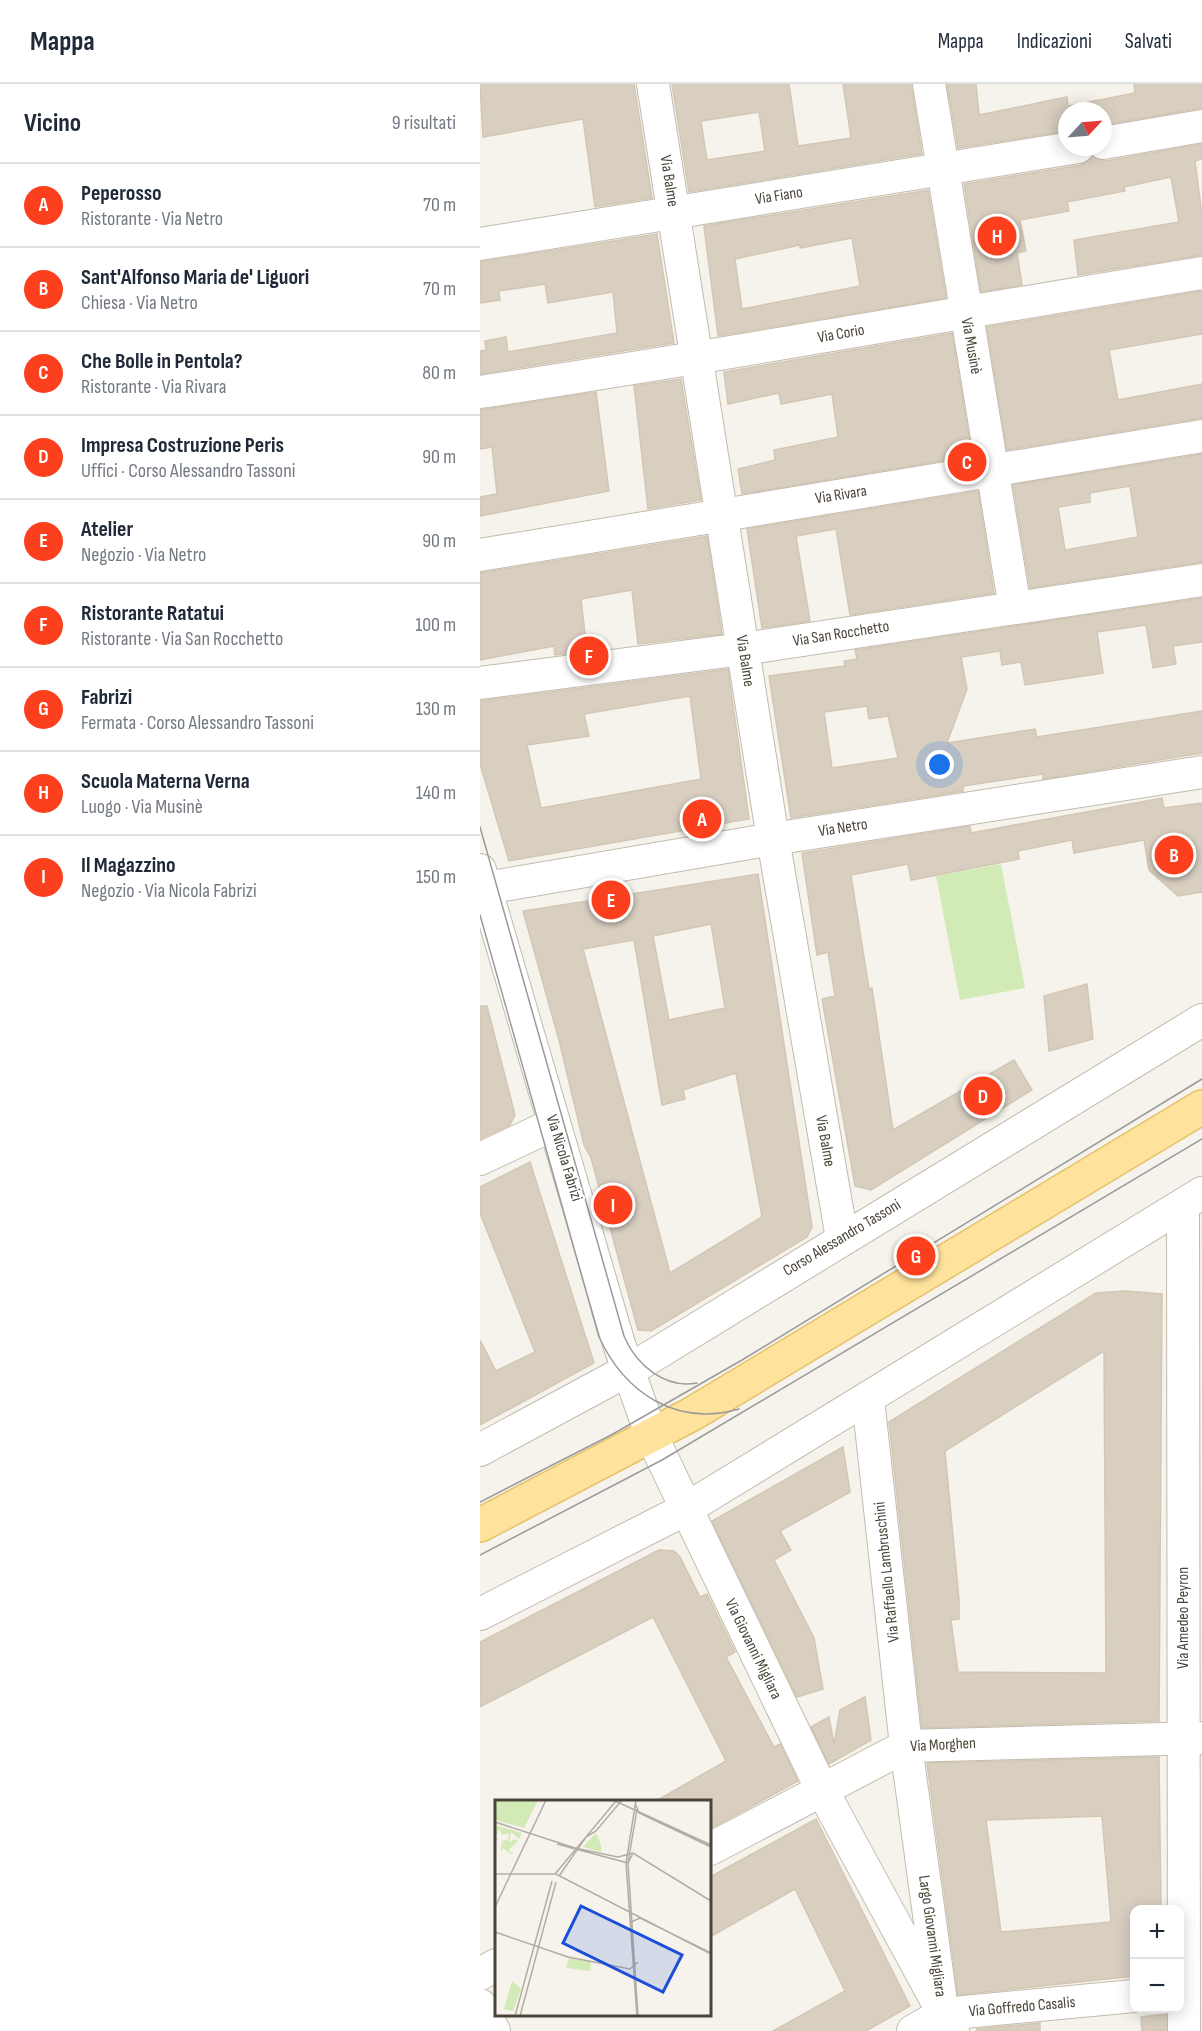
<!DOCTYPE html>
<html lang="it">
<head>
<meta charset="utf-8">
<style>
  :root { --surface:#fff; --page:#f2f2f3; --text:#1f2937; --muted:#747a83; --line:#e0e1e3; --accent:#fc3f1d }
  body { margin:0; font-family:"Sofia Sans Condensed",sans-serif; background:var(--page); color:var(--text) }
  .controls { position:absolute; right:18px; bottom:18px; display:grid; overflow:hidden; border-radius:12px; box-shadow:0 3px 15px #0003 }
  .controls button { width:54px; height:54px; display:grid; place-items:center; padding:0; border:0; border-bottom:2px solid var(--line); background:var(--surface); color:var(--text); font:30px sans-serif }
  .compass { position:absolute; left:578px; top:18px; width:54px; height:54px; border-radius:50%; background:var(--surface); box-shadow:0 3px 15px #0003; rotate:64deg }
  .you { position:absolute; left:460px; top:681px; width:21px; height:21px; margin:-15px; border:4px solid #fff; border-radius:50%; background:#1a73e8; box-shadow:0 0 0 9px #1a73e833 }
  .badge { display:grid; place-items:center; width:39px; height:39px; border-radius:50%; background:var(--accent); color:#fff; font-size:20px; font-weight:700 }
  .pin { position:absolute; translate:-50% -50%; border:3px solid #fff; box-shadow:0 2px 6px #0006 }
  .list { margin:0; padding:0; list-style:none }
  h2 { display:flex; justify-content:space-between; align-items:center; height:78px; margin:0; padding:0 24px; font-size:26px }
  h2 small { font-size:20px; font-weight:400; color:var(--muted) }
  .list li { display:grid; grid-template-columns:39px 1fr auto; gap:18px; align-items:center; box-sizing:border-box; height:84px; padding:0 24px; border-top:2px solid var(--line) }
  .list b { display:block; font-size:22px; white-space:nowrap }
  .list p { margin:0; font-size:20px; white-space:nowrap; color:var(--muted) }
  .list em { font-size:20px; font-style:normal; color:var(--muted) }
  .map { position:relative; flex:none; width:722px; height:1947px; overflow:hidden }
  header { display:flex; align-items:center; gap:36px; box-sizing:border-box; height:84px; padding:0 30px; background:var(--surface); border-bottom:2px solid var(--line) }
  header strong { font-size:28px }
  nav { display:flex; gap:33px; margin-inline-start:auto; font-size:21px }
  main { display:flex }
  aside { flex:1; background:var(--surface) }
  .map>svg:first-child { display:block }
  .green { fill:#d2eab5 }
  .building { fill:#d8cfc1; stroke:#d3c7b4; stroke-width:1.5; fill-rule:evenodd }
  .lines { fill:none; stroke-linecap:round; stroke-linejoin:round }
  .minor-casing { stroke:#c2bbae; stroke-width:34 }
  .major-casing { stroke:#e6c16a; stroke-width:36 }
  .minor { stroke:#fff; stroke-width:32 }
  .major { stroke:#ffe39c; stroke-width:33 }
  .tram { stroke:#9a9a9a; stroke-width:1.5 }
  .labels { text-anchor:middle; dominant-baseline:central; stroke-width:4.5; stroke-linejoin:round; paint-order:stroke }
  .street-label { font-size:16px; fill:#4b4439; stroke:#fff }
  .inset-road { fill:none; stroke:#b2ada4; stroke-width:1.5 }
  .view { fill:#1d4ed8; fill-opacity:0.15; stroke:#1d4ed8; stroke-width:3 }
  .inset-edge { fill:none; stroke:#4b4439; stroke-width:3 }
</style>
</head>
<body>
<header>
<strong>Mappa</strong>
<nav><a>Mappa</a><a>Indicazioni</a><a>Salvati</a></nav>
</header>
<main>
<aside>
<h2>Vicino<small>9 risultati</small></h2>
<ul class="list">
<li><span class="badge">A</span><div><b>Peperosso</b><p>Ristorante · Via Netro</p></div><em>70 m</em></li>
<li><span class="badge">B</span><div><b>Sant'Alfonso Maria de' Liguori</b><p>Chiesa · Via Netro</p></div><em>70 m</em></li>
<li><span class="badge">C</span><div><b>Che Bolle in Pentola?</b><p>Ristorante · Via Rivara</p></div><em>80 m</em></li>
<li><span class="badge">D</span><div><b>Impresa Costruzione Peris</b><p>Uffici · Corso Alessandro Tassoni</p></div><em>90 m</em></li>
<li><span class="badge">E</span><div><b>Atelier</b><p>Negozio · Via Netro</p></div><em>90 m</em></li>
<li><span class="badge">F</span><div><b>Ristorante Ratatui</b><p>Ristorante · Via San Rocchetto</p></div><em>100 m</em></li>
<li><span class="badge">G</span><div><b>Fabrizi</b><p>Fermata · Corso Alessandro Tassoni</p></div><em>130 m</em></li>
<li><span class="badge">H</span><div><b>Scuola Materna Verna</b><p>Luogo · Via Musinè</p></div><em>140 m</em></li>
<li><span class="badge">I</span><div><b>Il Magazzino</b><p>Negozio · Via Nicola Fabrizi</p></div><em>150 m</em></li>
</ul>
</aside>
<div class="map">
<svg width="722" height="1947" viewBox="0 0 722 1947">
  <rect width="100%" height="100%" fill="#f6f3ec"/>
  <!-- green -->
  <polygon class="green" points="521,780 545,904 480,916 456,792"/>
  <!-- building -->
  <g class="building">
    <polygon points="0,0 154,0 172,114 115,123 103,35 3,53"/>
    <path d="M192,0h117l9,62 53,-8 -8,-54h68l11,70 -233,38zM279,28l6,39 -58,9 -6,-39z"/>
    <polygon points="467,0 496,0 499,31 587,13 588,22 655,9 654,0 722,0 722,24 623,41 623,27 587,27 587,47 478,64"/>
    <polygon points="722,60 722,75 715,77 722,131 722,171 598,191 594,156 699,138 691,93 644,103 645,107 587,118 589,127 540,136 546,167 537,169 542,201 501,208 484,100 601,81 612,73 626,77"/>
    <path d="M448,106l18,108 -228,38 -14,-110zM372,154l8,48 -118,23 -7,-50 65,-14v3z"/>
    <polygon points="177,150 194,259 0,290 0,267 6,266 5,257 26,253 28,268 137,249 133,208 68,219 65,200 19,207 20,216 0,219 0,178"/>
    <polygon points="722,207 722,250 629,266 638,316 722,300 722,334 527,366 507,243"/>
    <polygon points="472,249 492,372 262,410 258,385 295,376 294,366 358,353 352,310 301,320 299,309 248,320 244,288"/>
    <polygon points="201,295 221,416 168,425 154,302"/>
    <polygon points="116,308 129,407 0,432 0,413 17,410 12,363 0,365 0,326"/>
    <path d="M722,370v108l-172,26 -17,-103zM650,402l8,51 -73,13 -7,-43 32,-5v-9z"/>
    <polygon points="498,407 514,509 370,531 356,445 316,452 330,537 282,544 267,445"/>
    <polygon points="227,452 242,550 158,560 152,506 101,515 107,567 75,571 74,562 0,576 0,489"/>
    <path d="M722,514v44l-29,4 3,18 -23,4 -7,-43 -49,7 6,41 -78,12 -4,-23 -19,3 -2,-14 -39,6 6,32 -20,54 88,-14 2,8 165,-26v42l-159,26v-5l-80,12v5l-172,27 -22,-142 76,-10 -1,-5 13,-2 -2,-9zM387,622l2,13 19,-3 10,42 -66,10 -8,-56z"/>
    <path d="M248,585l21,150 -240,42 -29,-97v-63zM210,612l11,83 -160,29 -14,-63 62,-9 -5,-22z"/>
    <polygon points="682,714 684,724 722,719 722,808 698,812 669,786 664,756 594,769 592,756 538,767 539,775 431,796 428,780 371,791 389,905 392,904 413,1046 534,976 552,1006 391,1106 375,1102 342,915 355,912 348,868 337,871 322,769 490,742 491,749"/>
    <path d="M278,790l54,353 -5,10 -156,94 -13,-1 -47,-172 -7,-13 -24,-101 -37,-133zM231,840l14,84 -56,12 -16,-84zM154,856l28,165 23,-6 -2,-9 53,-17 26,144 -92,56 -87,-324z"/>
    <polygon points="607,900 613,955 569,967 564,912"/>
    <polygon points="0,922 7,922 35,1031 30,1041 0,1055"/>
    <polygon points="50,1078 114,1279 0,1341 0,1256 16,1287 55,1268 0,1129 0,1103"/>
    <path d="M645,1207l37,3 -3,427 -237,7 -33,-306 207,-129zM624,1267l2,322 -148,-1 -7,-52 8,-1v-19l-14,-149z"/>
    <polygon points="363,1363 370,1408 300,1447 311,1466 294,1476 334,1554 343,1605 317,1613 232,1437"/>
    <polygon points="179,1466 194,1467 200,1473 220,1513 227,1510 255,1568 246,1573 294,1663 300,1660 318,1697 230,1745 230,1718 174,1718 246,1677 173,1533 0,1623 0,1558"/>
    <polygon points="385,1613 391,1656 349,1680 331,1643 349,1633 354,1660 360,1626"/>
    <path d="M679,1673l2,153h-27v66l-176,19 -31,-232zM622,1732l9,106 -110,10 -15,-112z"/>
    <polygon points="336,1735 430,1922 386,1947 293,1947 365,1907 315,1805 230,1853 230,1793"/>
    <polygon points="686,1930 686,1947 662,1947 661,1933"/>
    <polygon points="560,1939 560,1947 496,1947 497,1945"/>
  </g>
  <g class="lines">
    <!-- minor casing -->
    <g class="minor-casing">
      <g id="minor">
        <polyline points="173,0 293,755 362,1154"/>
        <polyline points="449,0 535,524"/>
        <polyline points="623,59 722,42"/>
        <polyline points="0,160 598,63"/>
        <path d="M0,308c241,-36 481,-80 722,-119"/>
        <polyline points="0,471 722,352"/>
        <polyline points="0,599 263,565 722,496"/>
        <polyline points="0,786 139,1260 172,1353 341,1704 473,1947"/>
        <polyline points="0,805 293,755 722,688"/>
        <polyline points="0,1075 74,1040"/>
        <polyline points="703,1121 704,1947"/>
        <polyline points="388,1315 426,1662 460,1911"/>
        <polyline points="0,1366 161,1279 722,936"/>
        <polyline points="0,1530 206,1425 722,1109"/>
        <polyline points="230,1765 426,1662 722,1654"/>
        <polyline points="0,1890 16,1881"/>
        <polyline points="0,1921 14,1947"/>
        <polyline points="433,1947 463,1930 654,1912"/>
      </g>
    </g>
    <!-- major casing -->
    <g class="major-casing">
      <polyline id="major" points="0,1441 212,1330 722,1023"/>
    </g>
    <!-- minor -->
    <use href="#minor" class="minor"/>
    <!-- major -->
    <use href="#major" class="major"/>
    <!-- tram -->
    <g class="tram">
      <path d="M0,743l144,509c12,29 41,53 73,47"/>
      <path d="M0,831l119,422c26,56 77,90 140,72"/>
      <polyline points="0,1418 133,1350 262,1276 722,995"/>
      <polyline points="0,1471 182,1376 722,1055"/>
    </g>
  </g>
  <g class="labels">
    <!-- street labels -->
    <g class="street-label">
      <text transform="translate(189 97) rotate(81)">Via Balme</text>
      <text transform="translate(299 112) rotate(-9)">Via Fiano</text>
      <text transform="translate(361 250) rotate(-10)">Via Corio</text>
      <text transform="translate(491 262) rotate(80)">Via Musinè</text>
      <text transform="translate(361 411) rotate(-9)">Via Rivara</text>
      <text transform="translate(361 550) rotate(-9)">Via San Rocchetto</text>
      <text transform="translate(265 577) rotate(81)">Via Balme</text>
      <text transform="translate(363 744) rotate(-9)">Via Netro</text>
      <text transform="translate(345 1057) rotate(80)">Via Balme</text>
      <text transform="translate(84 1074) rotate(73)">Via Nicola Fabrizi</text>
      <text transform="translate(362 1154) rotate(-31)">Corso Alessandro Tassoni</text>
      <text transform="translate(407 1488) rotate(-96)">Via Raffaello Lambruschini</text>
      <text transform="translate(703 1534) rotate(-90)">Via Amedeo Peyron</text>
      <text transform="translate(273 1565) rotate(64)">Via Giovanni Migliara</text>
      <text transform="translate(463 1661) rotate(-3)">Via Morghen</text>
      <text transform="translate(452 1852) rotate(82)">Largo Giovanni Migliara</text>
      <text transform="translate(542 1923) rotate(-5)">Via Goffredo Casalis</text>
    </g>
  </g>
  <!-- overview -->
  <g transform="translate(15 1716)">
    <rect width="216" height="216" fill="#f6f3ec"/>
    <path d="M0,0h43l-14,28 -29,-8zM0,25l27,8 -3,6 -8,-7 -2,11 5,-4 4,2 -9,9 3,4 3,-5 -3,6 -9,-7 -3,4 2,-10 5,5 -5,-6 6,-1 1,-7 -7,2 -3,-6 -3,8 3,3h-4zM101,33l5,12v7l-18,-5zM74,158l22,4 -1,9 -24,-3zM17,181l9,8 -8,22 -9,-2z" fill="#d2eab5"/>
    <path class="inset-road" d="M118,0l98,45M141,0l-10,63 11,153M140,3l4,10 72,34M142,9l-9,54 10,153M0,22l80,26 43,9 15,-4 78,48M62,44l71,19 5,-10M0,74h61l155,80M60,74l61,-73M64,76l27,-39 10,-6 26,-31M0,107l51,-107M136,122l9,-4 71,35M0,132l73,25 62,12 8,-7M20,216l37,-135M25,216l36,-134"/>
    <path class="view" d="M86,106l101,49 -19,37 -100,-49z"/>
    <rect width="216" height="216" class="inset-edge"/>
  </g>
</svg>
<div class="controls">
<button>+</button>
<button>−</button>
</div>
<svg class="compass" viewBox="-18 -18 36 36"><path d="M0-13l5 13h-10z" fill="#e53935"/><path d="M0 13l5-13h-10z" fill="#747a83"/></svg>
<div class="you"></div>
<div class="pin badge" style="left:222px;top:735px">A</div>
<div class="pin badge" style="left:694px;top:771px">B</div>
<div class="pin badge" style="left:487px;top:378px">C</div>
<div class="pin badge" style="left:503px;top:1012px">D</div>
<div class="pin badge" style="left:131px;top:816px">E</div>
<div class="pin badge" style="left:109px;top:572px">F</div>
<div class="pin badge" style="left:436px;top:1172px">G</div>
<div class="pin badge" style="left:517px;top:152px">H</div>
<div class="pin badge" style="left:133px;top:1121px">I</div>
</div>
</main>
</body>
</html>
